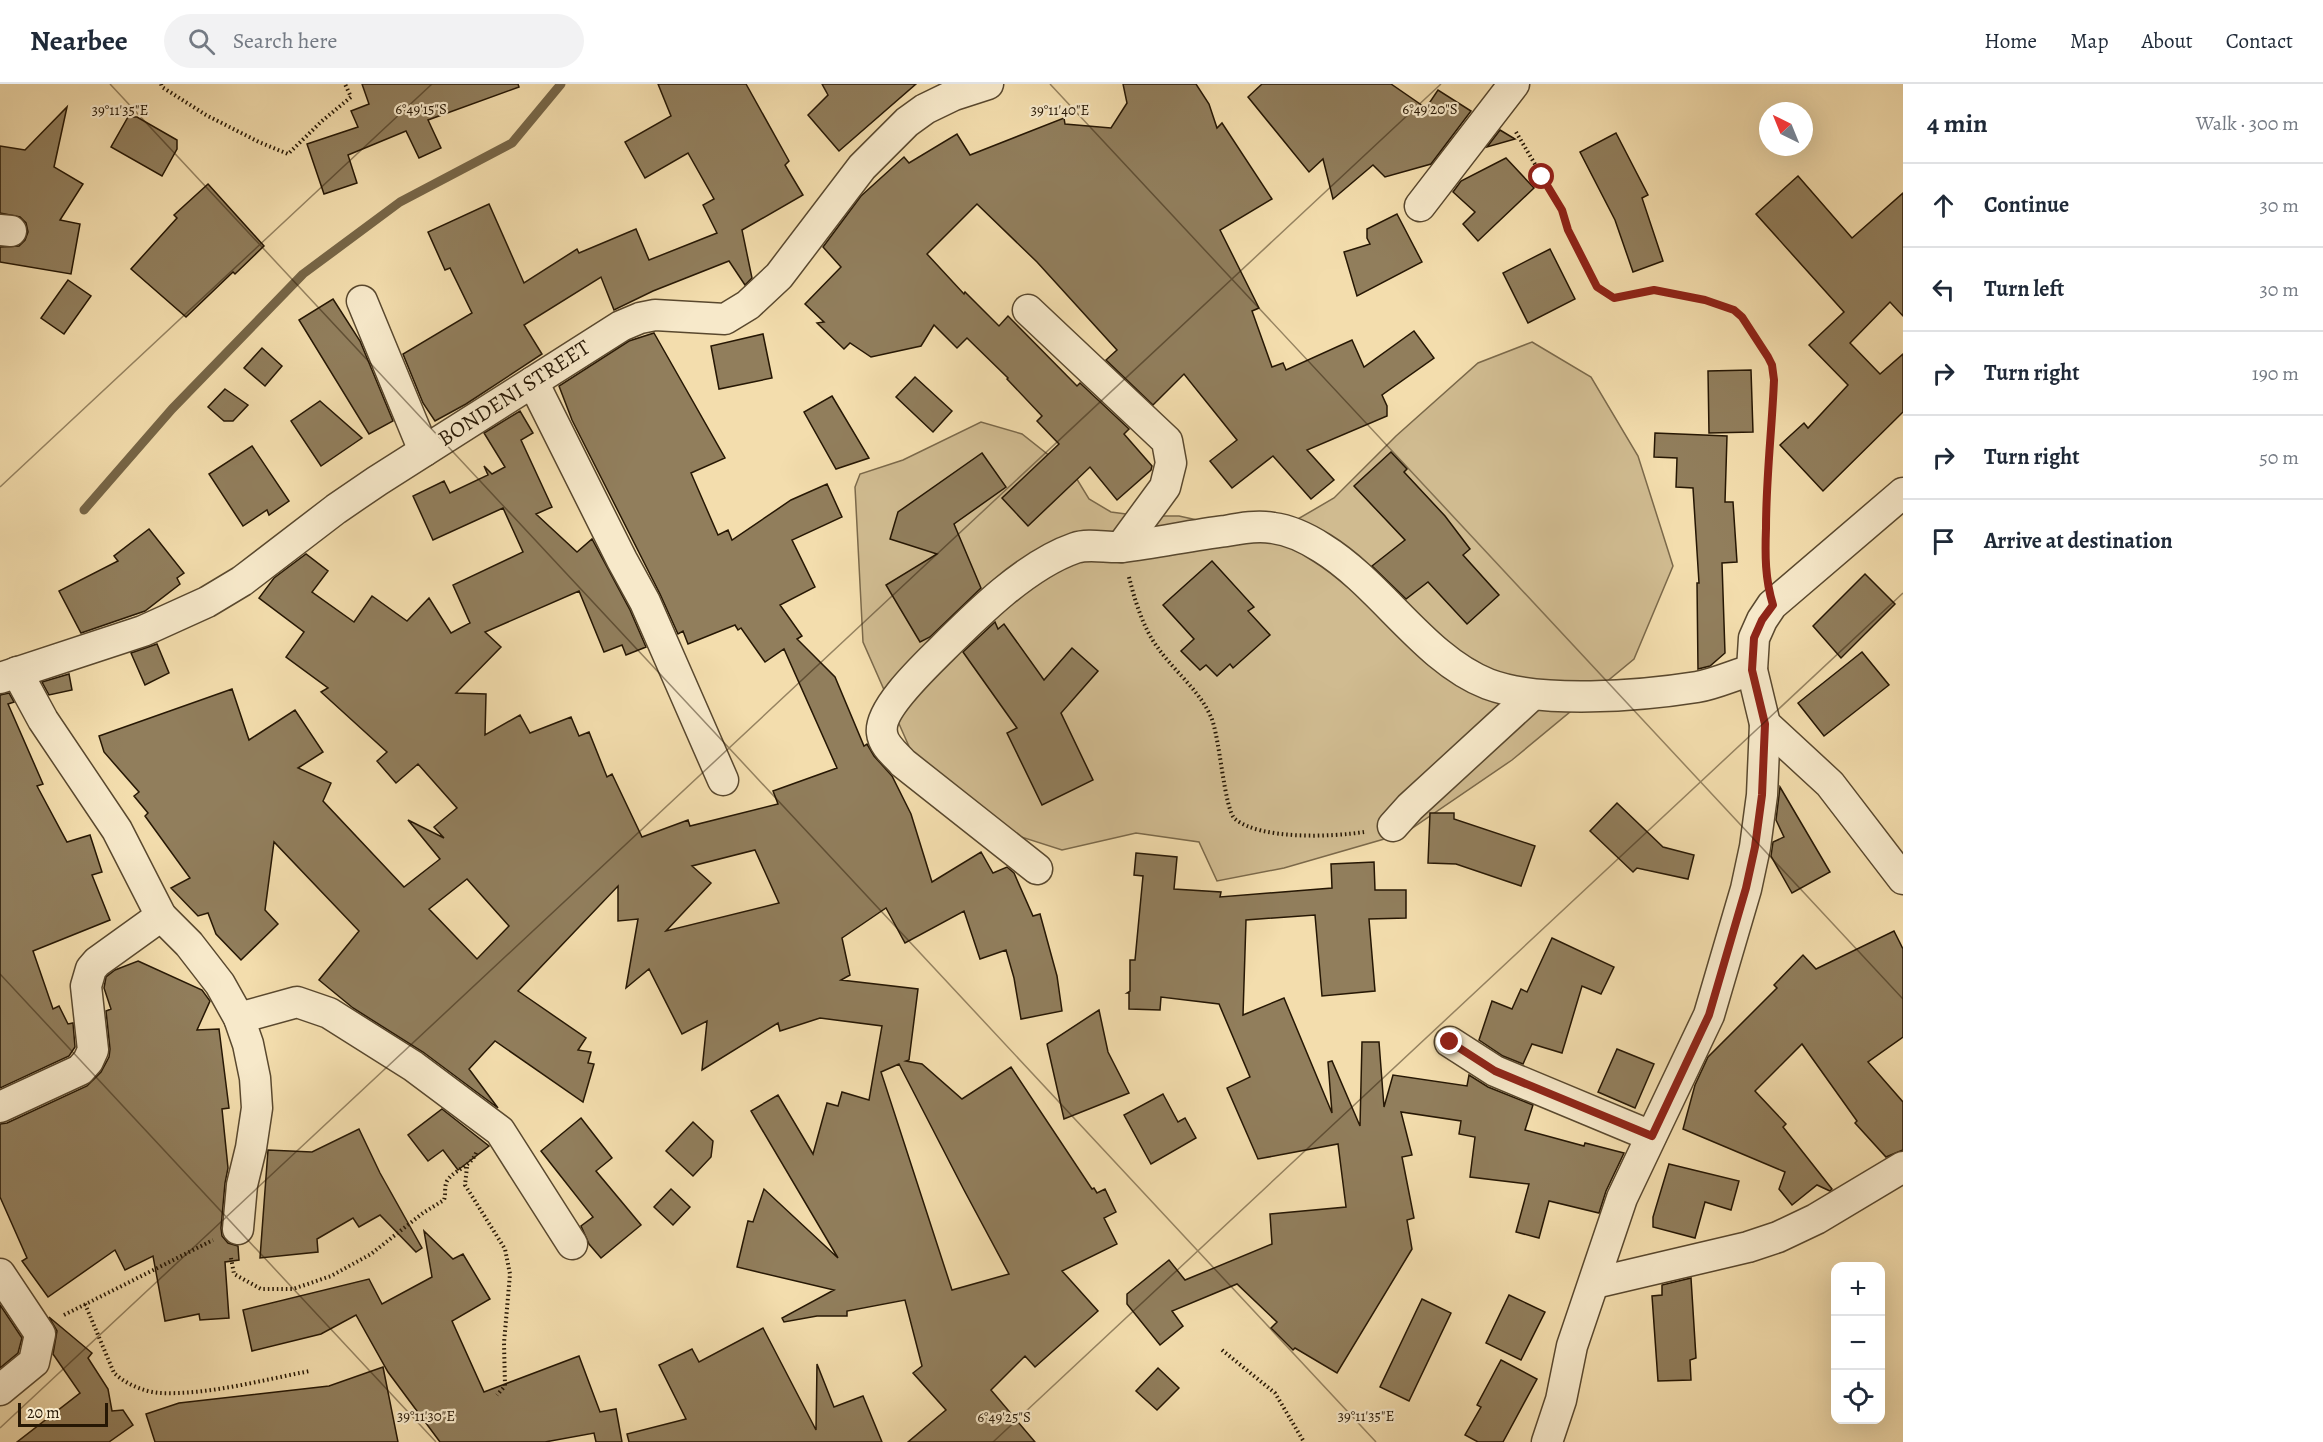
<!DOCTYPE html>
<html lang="en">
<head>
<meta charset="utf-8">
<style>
  :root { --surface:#fff; --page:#f2f2f3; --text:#1f2937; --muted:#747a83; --line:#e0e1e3 }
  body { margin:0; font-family:Alegreya,serif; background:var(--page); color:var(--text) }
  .controls { position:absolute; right:18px; bottom:18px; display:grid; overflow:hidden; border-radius:12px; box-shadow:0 6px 24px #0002 }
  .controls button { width:54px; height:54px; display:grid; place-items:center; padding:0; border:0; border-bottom:2px solid var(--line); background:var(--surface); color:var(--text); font:30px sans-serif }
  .compass { position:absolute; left:1759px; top:18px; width:54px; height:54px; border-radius:50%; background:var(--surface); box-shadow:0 6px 24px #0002; rotate:317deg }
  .scale { position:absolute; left:18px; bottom:15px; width:90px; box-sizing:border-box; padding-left:6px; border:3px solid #261704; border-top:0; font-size:16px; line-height:21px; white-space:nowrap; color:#261704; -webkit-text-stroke:4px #f7e9ca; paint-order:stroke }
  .stop { position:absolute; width:18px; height:18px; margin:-14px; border:4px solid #8f2418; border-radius:50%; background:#fff }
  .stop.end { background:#8f2418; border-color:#fff; box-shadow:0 2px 6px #0008 }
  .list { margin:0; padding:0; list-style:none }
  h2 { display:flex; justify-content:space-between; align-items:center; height:78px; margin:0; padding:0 24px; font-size:26px }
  h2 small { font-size:20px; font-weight:400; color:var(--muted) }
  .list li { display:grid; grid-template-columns:39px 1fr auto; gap:18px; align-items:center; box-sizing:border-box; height:84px; padding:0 24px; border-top:2px solid var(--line) }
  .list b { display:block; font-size:22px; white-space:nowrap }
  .list em { font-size:20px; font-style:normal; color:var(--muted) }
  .icon { flex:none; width:33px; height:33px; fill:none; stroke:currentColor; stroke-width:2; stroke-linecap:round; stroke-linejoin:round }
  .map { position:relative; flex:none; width:1903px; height:1358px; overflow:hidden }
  header { display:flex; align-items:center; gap:36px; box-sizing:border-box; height:84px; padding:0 30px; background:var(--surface); border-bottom:2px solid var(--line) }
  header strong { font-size:28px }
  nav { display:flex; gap:33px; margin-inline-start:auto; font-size:21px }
  .search { width:420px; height:54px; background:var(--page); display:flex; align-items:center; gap:15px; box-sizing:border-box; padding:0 21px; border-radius:33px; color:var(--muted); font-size:22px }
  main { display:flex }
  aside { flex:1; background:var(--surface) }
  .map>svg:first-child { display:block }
  .green { fill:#d0bb90; stroke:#7b694a; stroke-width:1.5 }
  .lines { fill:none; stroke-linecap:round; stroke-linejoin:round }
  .stream { stroke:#776647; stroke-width:9 }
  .building { fill:#917e5c; stroke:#261704; stroke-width:1.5; fill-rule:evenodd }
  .minor-casing { stroke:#59482e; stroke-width:33 }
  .path { stroke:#261704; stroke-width:4; stroke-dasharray:1.5 3; stroke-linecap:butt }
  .minor { stroke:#f7e9ca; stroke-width:30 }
  .route { stroke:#8f2418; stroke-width:8 }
  .ticks { fill:none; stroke:#261704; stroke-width:1.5; stroke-opacity:0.45 }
  .labels { text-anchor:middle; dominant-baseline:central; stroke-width:4.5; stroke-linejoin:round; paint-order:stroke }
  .street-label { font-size:22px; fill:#261704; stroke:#f7e9ca }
  .ticks-label { font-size:15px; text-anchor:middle; fill:#261704; stroke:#f7e9ca; stroke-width:4.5; stroke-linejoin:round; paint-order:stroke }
</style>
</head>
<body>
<header>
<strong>Nearbee</strong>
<div class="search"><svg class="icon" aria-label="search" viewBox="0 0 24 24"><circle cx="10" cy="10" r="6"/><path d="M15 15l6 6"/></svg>Search here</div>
<nav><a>Home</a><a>Map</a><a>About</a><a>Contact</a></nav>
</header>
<main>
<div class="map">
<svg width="1903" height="1358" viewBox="0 0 1903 1358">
  <rect width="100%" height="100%" fill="#f3ddad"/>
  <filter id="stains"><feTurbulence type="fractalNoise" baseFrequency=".00333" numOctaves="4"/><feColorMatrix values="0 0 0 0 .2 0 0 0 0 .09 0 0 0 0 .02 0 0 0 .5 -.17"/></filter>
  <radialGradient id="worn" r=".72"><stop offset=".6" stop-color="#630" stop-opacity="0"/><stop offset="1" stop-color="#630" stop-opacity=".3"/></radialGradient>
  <!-- green -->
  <polygon class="green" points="1532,258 1591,293 1638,372 1673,482 1634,575 1512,676 1405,749 1284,784 1217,797 1199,758 1136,749 1062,766 937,726 863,558 855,403 860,390 903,376 981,338 1022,350 1075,392 1089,415 1111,428 1141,432 1179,432 1220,441 1291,439 1334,414 1396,352 1478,279"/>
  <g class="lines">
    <!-- stream -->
    <polyline class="stream" points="84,426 172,325 303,190 400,118 512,59 561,0"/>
  </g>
  <!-- building -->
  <g class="building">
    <polygon points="362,0 518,0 519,3 428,36 441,64 419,74 406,47 348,71 357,99 324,110 307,60 358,43 351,27 369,20"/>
    <polygon points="658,0 746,0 789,77 785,81 803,111 742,146 752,194 745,201 729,177 653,207 614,226 601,193 524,241 542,270 466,320 435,337 423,319 403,270 472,229 450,184 445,186 428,148 489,120 524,199 577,165 579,169 636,145 649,176 717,149 703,121 714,115 688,69 645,94 625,58 671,32"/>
    <polygon points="822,0 916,0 839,67 808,31 828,11"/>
    <polygon points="1123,0 1196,0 1209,20 1217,44 1222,39 1272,115 1220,146 1259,224 1252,227 1272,283 1283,279 1286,286 1352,256 1364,283 1414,247 1434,274 1382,311 1387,322 1387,332 1307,366 1334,396 1311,415 1273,372 1232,404 1210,377 1237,356 1184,290 1153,321 1106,276 1117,266 1037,178 977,120 927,170 964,210 965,208 999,242 1008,232 1077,302 1080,299 1129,345 1124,350 1152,382 1151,386 1117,416 1090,383 1028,442 1002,414 1059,360 1037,337 1042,332 1007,295 1008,294 967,254 957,264 934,241 921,262 871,273 850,259 844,265 817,239 824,238 805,220 841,183 823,163 861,112 904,73 909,79 957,50 970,71 1064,34 1065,40 1111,44 1127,19"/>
    <polygon points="1262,0 1391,0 1426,24 1438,6 1471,27 1431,80 1385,93 1373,81 1333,115 1323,75 1309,88 1248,13"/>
    <polygon points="67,23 54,83 83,100 60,136 80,140 71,190 0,178 0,163 19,162 25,156 28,148 26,139 20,133 0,129 0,62 25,66"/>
    <polygon points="128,33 137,33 177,56 177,65 162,92 111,63"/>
    <polygon points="1500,46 1515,55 1487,63"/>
    <polygon points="1616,49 1648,111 1642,114 1663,177 1633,188 1615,136 1580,68"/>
    <polygon points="1506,74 1534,104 1478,157 1463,140 1475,128 1453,108 1461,97"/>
    <polygon points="1798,92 1852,154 1903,109 1903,232 1890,218 1850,259 1880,290 1903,270 1903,328 1823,407 1780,361 1804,339 1808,344 1848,301 1809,261 1844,228 1756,130"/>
    <polygon points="208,100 264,162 235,190 233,188 186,233 131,185 177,134 174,131"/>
    <polygon points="1397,130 1422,178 1357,212 1344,168 1370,160 1367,154 1367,145"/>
    <polygon points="1550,165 1575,215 1528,239 1503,189"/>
    <polygon points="68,196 91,212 64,250 41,234"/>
    <polygon points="333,215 360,257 393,337 369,350 299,236"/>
    <path d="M654,249l71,125 -34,15 27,62 10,-5 4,10 59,-40 36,-16 15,33 -50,23 23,47 -35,18 22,31 -5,3 38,38 29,69 3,-2 7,12 18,20 19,38 21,68 49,-30 12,21 14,-6 7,6 19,43 7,-2 17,62 5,35 -41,8 -7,-41 -8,-28 -26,9 -16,-48 -59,32 -19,-35 -44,30 8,37 -9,5 77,9 -9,71 -3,1 16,3 40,35 49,-32 81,122 2,-1 3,5 8,-4 11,23 -12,6 13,26 -55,27 36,40 -63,56 -10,-11 -34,34 44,52h-127l38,-32 -33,-37 9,-7 -17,-66 -58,11v5h-30l-33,6 -2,-4 52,-28 -97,-23 11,-46 5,1 11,-33 74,69 -87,-147 27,-16 35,59 14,-51 11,3 4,-14 27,8 13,-74 -62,-8 -40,13 -2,-8 -76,47 5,-49 -25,13 -33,-65 -23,19 12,-69 -20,2v-35l-100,105 68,47 -8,12 13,2 -3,11 6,1 -11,38 -88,-61 -26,28 29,39 -75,-56 -70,-44 -34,-28 40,-49 -85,-89 -9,68 13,14 -37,36 -25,-26 -8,-21 -10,3 -27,-28 19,-10 -45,-62 3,-3 -14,-17 5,-4 -35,-40 -5,-16 133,-47 17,51 46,-30 28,42 -25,16 33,15 -8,18 81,86 36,-28 -32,-39 36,18 -10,-11 23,-19 -39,-44 -22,19 -19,-22 10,-9 -66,-60 7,-4 -42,-31 18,-25 -45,-34 15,-20 32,-24 22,17 -16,21 42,30 18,-26 35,25 22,-23 22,35 19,-10 -17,-38 70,-33 -20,-44 -70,32 -20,-44 31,-15 6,12 38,-18 -4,-9 8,8 13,-7 -21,-34 36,-22 13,22 -12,7 31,67 -16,7 41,38 15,-13 38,71 16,37 -20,8 -4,-10 -18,7 -25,-61 -94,41 16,15 -45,46 30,1 -1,41 35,-20 10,18 41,-16 8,19 10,-4 18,45 5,-3 30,63 46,-17 2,6 88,-22 -5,-13 64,-23 -53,-119 -19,13 -24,-34 -3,2 -3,-5 -47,19 -5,-13 -5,3 -18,-40 -88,-174 -13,-34 70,-45zM755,766l24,53 -113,28 45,-48 -19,-17zM467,795l42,47 -32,33 -48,-50zM899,980l65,126 45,84 -57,16 -71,-218z"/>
    <polygon points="763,250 772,294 719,305 711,262"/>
    <polygon points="262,264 282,282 265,302 244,284"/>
    <polygon points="1751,286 1753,348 1709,349 1708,287"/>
    <polygon points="915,293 952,327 933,348 896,313"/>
    <polygon points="225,305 248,321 233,337 224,337 208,323"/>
    <polygon points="832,312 869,374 836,385 804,328"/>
    <polygon points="320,317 362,354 321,382 291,337"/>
    <polygon points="1655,349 1727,352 1725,418 1733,418 1737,478 1722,479 1725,569 1710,582 1698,585 1697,499 1699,499 1693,404 1676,403 1677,374 1654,373"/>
    <polygon points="252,362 289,417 269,431 267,426 243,442 209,390"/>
    <polygon points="1391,368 1407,385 1404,388 1445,432 1470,465 1463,471 1499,511 1467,540 1428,498 1406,515 1372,482 1405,456 1354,402"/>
    <polygon points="982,369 1006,403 954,440 981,504 930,553 920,558 886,501 937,470 890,455 898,428"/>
    <polygon points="149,445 184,489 177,494 180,500 145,527 81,549 59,507 118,477 114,472"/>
    <polygon points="1212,477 1254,523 1248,527 1270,551 1233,584 1230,580 1217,592 1206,581 1200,586 1181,567 1194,555 1163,521"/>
    <polygon points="1865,490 1895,520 1841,574 1813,542"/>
    <polygon points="995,538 998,545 1004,540 1044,596 1072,564 1098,587 1061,629 1093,696 1042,721 1007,649 1017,644 963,568"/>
    <polygon points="157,560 169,589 145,601 131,569"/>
    <polygon points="1862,568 1889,601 1824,652 1798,619"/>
    <polygon points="69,590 72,606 49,611 42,598"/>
    <polygon points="9,609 14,618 8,620 43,700 37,702 67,758 90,751 102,788 92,791 110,836 33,867 53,925 59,922 68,940 73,939 75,963 69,972 0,1004 0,611"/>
    <polygon points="1780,703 1830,788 1792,809 1771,772 1773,758 1784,753 1776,736"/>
    <polygon points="1617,719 1663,763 1694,771 1688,795 1637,784 1633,788 1590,747"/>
    <polygon points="1430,729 1454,729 1454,735 1535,762 1521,802 1456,780 1428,779"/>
    <polygon points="1136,769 1177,773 1174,805 1221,808 1220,813 1332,804 1331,780 1374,778 1375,806 1406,806 1406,834 1369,835 1375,907 1322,912 1315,831 1246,836 1243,931 1284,914 1332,1029 1328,978 1332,977 1360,1042 1362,958 1379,958 1384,1023 1393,991 1467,1002 1469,991 1488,1003 1533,1021 1525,1046 1584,1062 1585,1059 1624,1069 1606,1107 1599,1129 1549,1117 1539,1154 1516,1148 1529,1100 1470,1093 1475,1053 1459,1050 1461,1037 1401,1028 1412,1071 1402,1073 1414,1134 1407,1136 1412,1165 1337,1289 1295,1264 1293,1266 1271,1244 1277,1238 1237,1200 1172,1227 1183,1242 1160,1261 1127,1220 1127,1210 1169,1176 1185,1196 1272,1160 1270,1130 1346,1123 1338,1060 1258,1075 1227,1004 1250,993 1219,920 1161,913 1160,926 1129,925 1129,909 1127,909 1130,907 1130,876 1135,876 1143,792 1134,791"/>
    <polygon points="1894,847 1903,865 1903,953 1868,978 1903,1018 1903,1066 1886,1073 1855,1039 1857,1037 1802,960 1755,1007 1786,1040 1783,1043 1832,1105 1830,1107 1817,1101 1792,1121 1779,1105 1785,1088 1683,1045 1695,1001 1708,973 1777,904 1774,901 1803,871 1816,885"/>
    <polygon points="1552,854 1614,883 1601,910 1582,902 1562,969 1532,960 1523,980 1503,972 1479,956 1492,917 1512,925 1521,905 1527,908"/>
    <polygon points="138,877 202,906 210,917 197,946 219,945 229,1024 222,1025 228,1084 225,1099 221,1144 222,1152 228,1159 238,1162 239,1176 225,1178 229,1234 200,1236 199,1230 165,1237 153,1172 125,1186 115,1166 48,1213 22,1177 27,1174 0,1113 0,1040 7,1039 87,1002 101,988 109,973 110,965 106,927 111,925 104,904 106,893 115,886"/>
    <polygon points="1099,926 1108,968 1129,1009 1064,1035 1047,960"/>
    <polygon points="1617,965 1654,980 1635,1024 1598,1008"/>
    <polygon points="1163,1010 1178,1038 1185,1034 1196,1054 1151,1080 1124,1031"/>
    <polygon points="442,1025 489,1062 458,1086 443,1066 428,1077 408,1051"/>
    <polygon points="581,1034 612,1074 596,1087 641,1141 601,1174 589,1160 581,1142 593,1133 541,1067"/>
    <polygon points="693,1038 713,1057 711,1073 693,1092 666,1067"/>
    <polygon points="359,1045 380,1089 422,1164 416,1168 380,1131 359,1143 353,1134 317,1155 318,1168 260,1174 268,1066 312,1068"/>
    <polygon points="1669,1080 1739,1097 1731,1126 1705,1118 1695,1154 1653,1143 1653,1133"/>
    <polygon points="671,1105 690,1123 673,1141 654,1123"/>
    <polygon points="424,1147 453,1175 463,1170 490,1215 452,1237 484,1308 579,1272 600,1328 616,1325 622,1358 596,1358 594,1349 545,1358 440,1358 388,1288 356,1231 321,1250 252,1267 243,1226 369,1195 382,1220 432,1193"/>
    <polygon points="1691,1194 1696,1274 1690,1276 1691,1296 1658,1297 1652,1212 1662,1211 1662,1201"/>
    <polygon points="1509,1211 1545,1228 1521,1276 1486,1259"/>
    <polygon points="1422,1215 1451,1229 1409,1317 1380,1303"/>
    <polygon points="0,1221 22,1254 18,1269 0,1284"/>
    <polygon points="49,1233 92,1269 88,1274 108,1305 112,1327 123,1326 133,1341 109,1358 17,1358 80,1309 53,1270 57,1247"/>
    <polygon points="763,1244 816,1346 817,1280 834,1323 863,1312 882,1358 629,1358 627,1350 686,1335 659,1281 692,1265 699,1278"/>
    <polygon points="1501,1276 1537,1295 1503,1358 1478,1358 1465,1351 1481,1323 1477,1321"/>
    <polygon points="383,1283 398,1358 155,1358 146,1330 179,1319 329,1302"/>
    <polygon points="1158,1284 1179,1304 1157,1326 1136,1307"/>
  </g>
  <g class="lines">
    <!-- minor casing -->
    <g class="minor-casing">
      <g id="minor">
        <polyline points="1420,122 1514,0"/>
        <polyline points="0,146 11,147"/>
        <polyline points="362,217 424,367"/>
        <polyline points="1028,226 1167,357 1171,379 1165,403 1121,463"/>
        <polyline points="533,298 622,476 645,518 723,696"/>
        <polyline points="17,588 43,636 117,746 161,832 189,860 220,900 239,934 248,960 255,994 257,1024 251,1064 242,1101 238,1145"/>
        <polyline points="0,594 143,547 207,518 242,497 336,425 377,397 621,242 640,234 655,231 725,235 748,221 779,192 862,83 907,38 925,25 954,11 988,0"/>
        <polyline points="1765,640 1830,700 1903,795"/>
        <polyline points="1393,742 1410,723 1532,611"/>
        <path d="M1037,785l-134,-106c-7,-8 -20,-18 -21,-30 -4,-23 43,-67 59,-83 36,-36 85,-85 134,-102 14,-5 32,0 47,-1 35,-4 69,-12 104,-16 15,-3 32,-6 47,-3 16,2 35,11 49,20 60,37 102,111 166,136 53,20 152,12 209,3 18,-3 37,-12 55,-17"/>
        <polyline points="239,934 297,918 329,929 413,982 500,1047 572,1160"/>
        <polyline points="1450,958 1495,987 1651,1052"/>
        <polyline points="0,1023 80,986 88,977 93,966 86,902 91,885 97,878 161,832"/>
        <polyline points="0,1190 40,1250 34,1278 0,1306"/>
        <polyline points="1595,1199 1748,1163 1778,1153 1816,1135 1903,1083"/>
        <polyline points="1547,1358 1561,1316 1572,1262 1622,1114 1709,931 1746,805 1755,763 1762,711 1765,640 1752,586 1754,554 1762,536 1772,521 1903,409"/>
      </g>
    </g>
    <!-- path -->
    <g class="path">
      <polyline points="161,0 162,3 206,31 259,58 288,70 322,37 351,13 345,0"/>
      <polyline points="1516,48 1562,126 1568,146 1597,203 1614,215 1654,206 1705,216 1734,226 1742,233 1768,273 1772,281 1774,296 1766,407 1766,489"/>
      <path d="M1129,493c6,24 14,51 29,71 16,23 42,43 53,69 9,20 13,92 24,102 26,21 97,18 129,13"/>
      <polyline points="467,1083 465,1101 505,1165 510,1190 504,1259 505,1302 497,1311"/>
      <path d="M231,1174l3,16 27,15h32l38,-13 40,-22 52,-41 21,-13c2,-6 0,-13 3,-19 8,-13 25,-13 30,-31"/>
      <path d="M85,1220l29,69c12,11 30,19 46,20 49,2 102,-13 150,-22"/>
      <polyline points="64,1231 213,1156"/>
      <polyline points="1222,1266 1275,1309 1304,1358"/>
    </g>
    <!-- minor -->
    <use href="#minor" class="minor"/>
  </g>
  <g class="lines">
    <!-- route -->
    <path class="route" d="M1450,958l45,29 157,65 57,-121 37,-127 9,-41 7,-52 3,-71 -13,-54 2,-32 8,-18 11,-15c-8,-26 -8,-50 -7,-77 0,-50 6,-99 8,-148l-2,-15 -4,-8 -26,-40 -8,-7 -29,-10 -51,-10 -40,8 -17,-11 -29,-57 -6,-20 -20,-33"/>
  </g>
  <!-- ticks -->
  <path class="ticks" d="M110,0l1266,1358M1050,0l853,915M0,403l432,-403M0,890l436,468M0,1344l1441,-1344M993,1358l910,-849"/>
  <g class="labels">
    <!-- street labels -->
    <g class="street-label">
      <text transform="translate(514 309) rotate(-33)">BONDENI STREET</text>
    </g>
  </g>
  <g class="ticks-label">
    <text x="421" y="30">6°49'15"S</text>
    <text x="1430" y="30">6°49'20"S</text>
    <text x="120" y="31">39°11'35"E</text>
    <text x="1060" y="31">39°11'40"E</text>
    <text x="426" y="1337">39°11'30"E</text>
    <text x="1366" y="1337">39°11'35"E</text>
    <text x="1004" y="1338">6°49'25"S</text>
  </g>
  <rect width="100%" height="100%" filter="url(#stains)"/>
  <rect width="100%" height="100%" fill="url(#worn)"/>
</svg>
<div class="controls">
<button>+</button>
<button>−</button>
<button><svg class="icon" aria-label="locate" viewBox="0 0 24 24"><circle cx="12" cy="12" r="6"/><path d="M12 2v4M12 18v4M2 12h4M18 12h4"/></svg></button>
</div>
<svg class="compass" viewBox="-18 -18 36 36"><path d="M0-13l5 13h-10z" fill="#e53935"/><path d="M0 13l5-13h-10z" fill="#747a83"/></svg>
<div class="scale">20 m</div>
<div class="stop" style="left:1542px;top:93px"></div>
<div class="stop end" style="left:1450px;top:958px"></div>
</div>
<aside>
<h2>4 min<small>Walk · 300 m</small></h2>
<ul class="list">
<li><svg class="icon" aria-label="ahead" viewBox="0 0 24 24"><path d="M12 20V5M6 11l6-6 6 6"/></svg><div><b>Continue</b></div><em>30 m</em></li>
<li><svg class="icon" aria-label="left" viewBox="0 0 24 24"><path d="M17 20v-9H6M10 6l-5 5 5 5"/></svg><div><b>Turn left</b></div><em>30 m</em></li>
<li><svg class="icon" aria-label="right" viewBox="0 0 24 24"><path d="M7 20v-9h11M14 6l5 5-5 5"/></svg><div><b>Turn right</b></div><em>190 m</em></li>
<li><svg class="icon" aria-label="right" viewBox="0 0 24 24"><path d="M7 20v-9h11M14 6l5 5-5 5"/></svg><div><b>Turn right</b></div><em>50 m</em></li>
<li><svg class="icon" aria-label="arrive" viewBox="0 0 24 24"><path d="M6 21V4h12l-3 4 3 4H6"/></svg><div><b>Arrive at destination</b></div></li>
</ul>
</aside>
</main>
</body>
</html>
